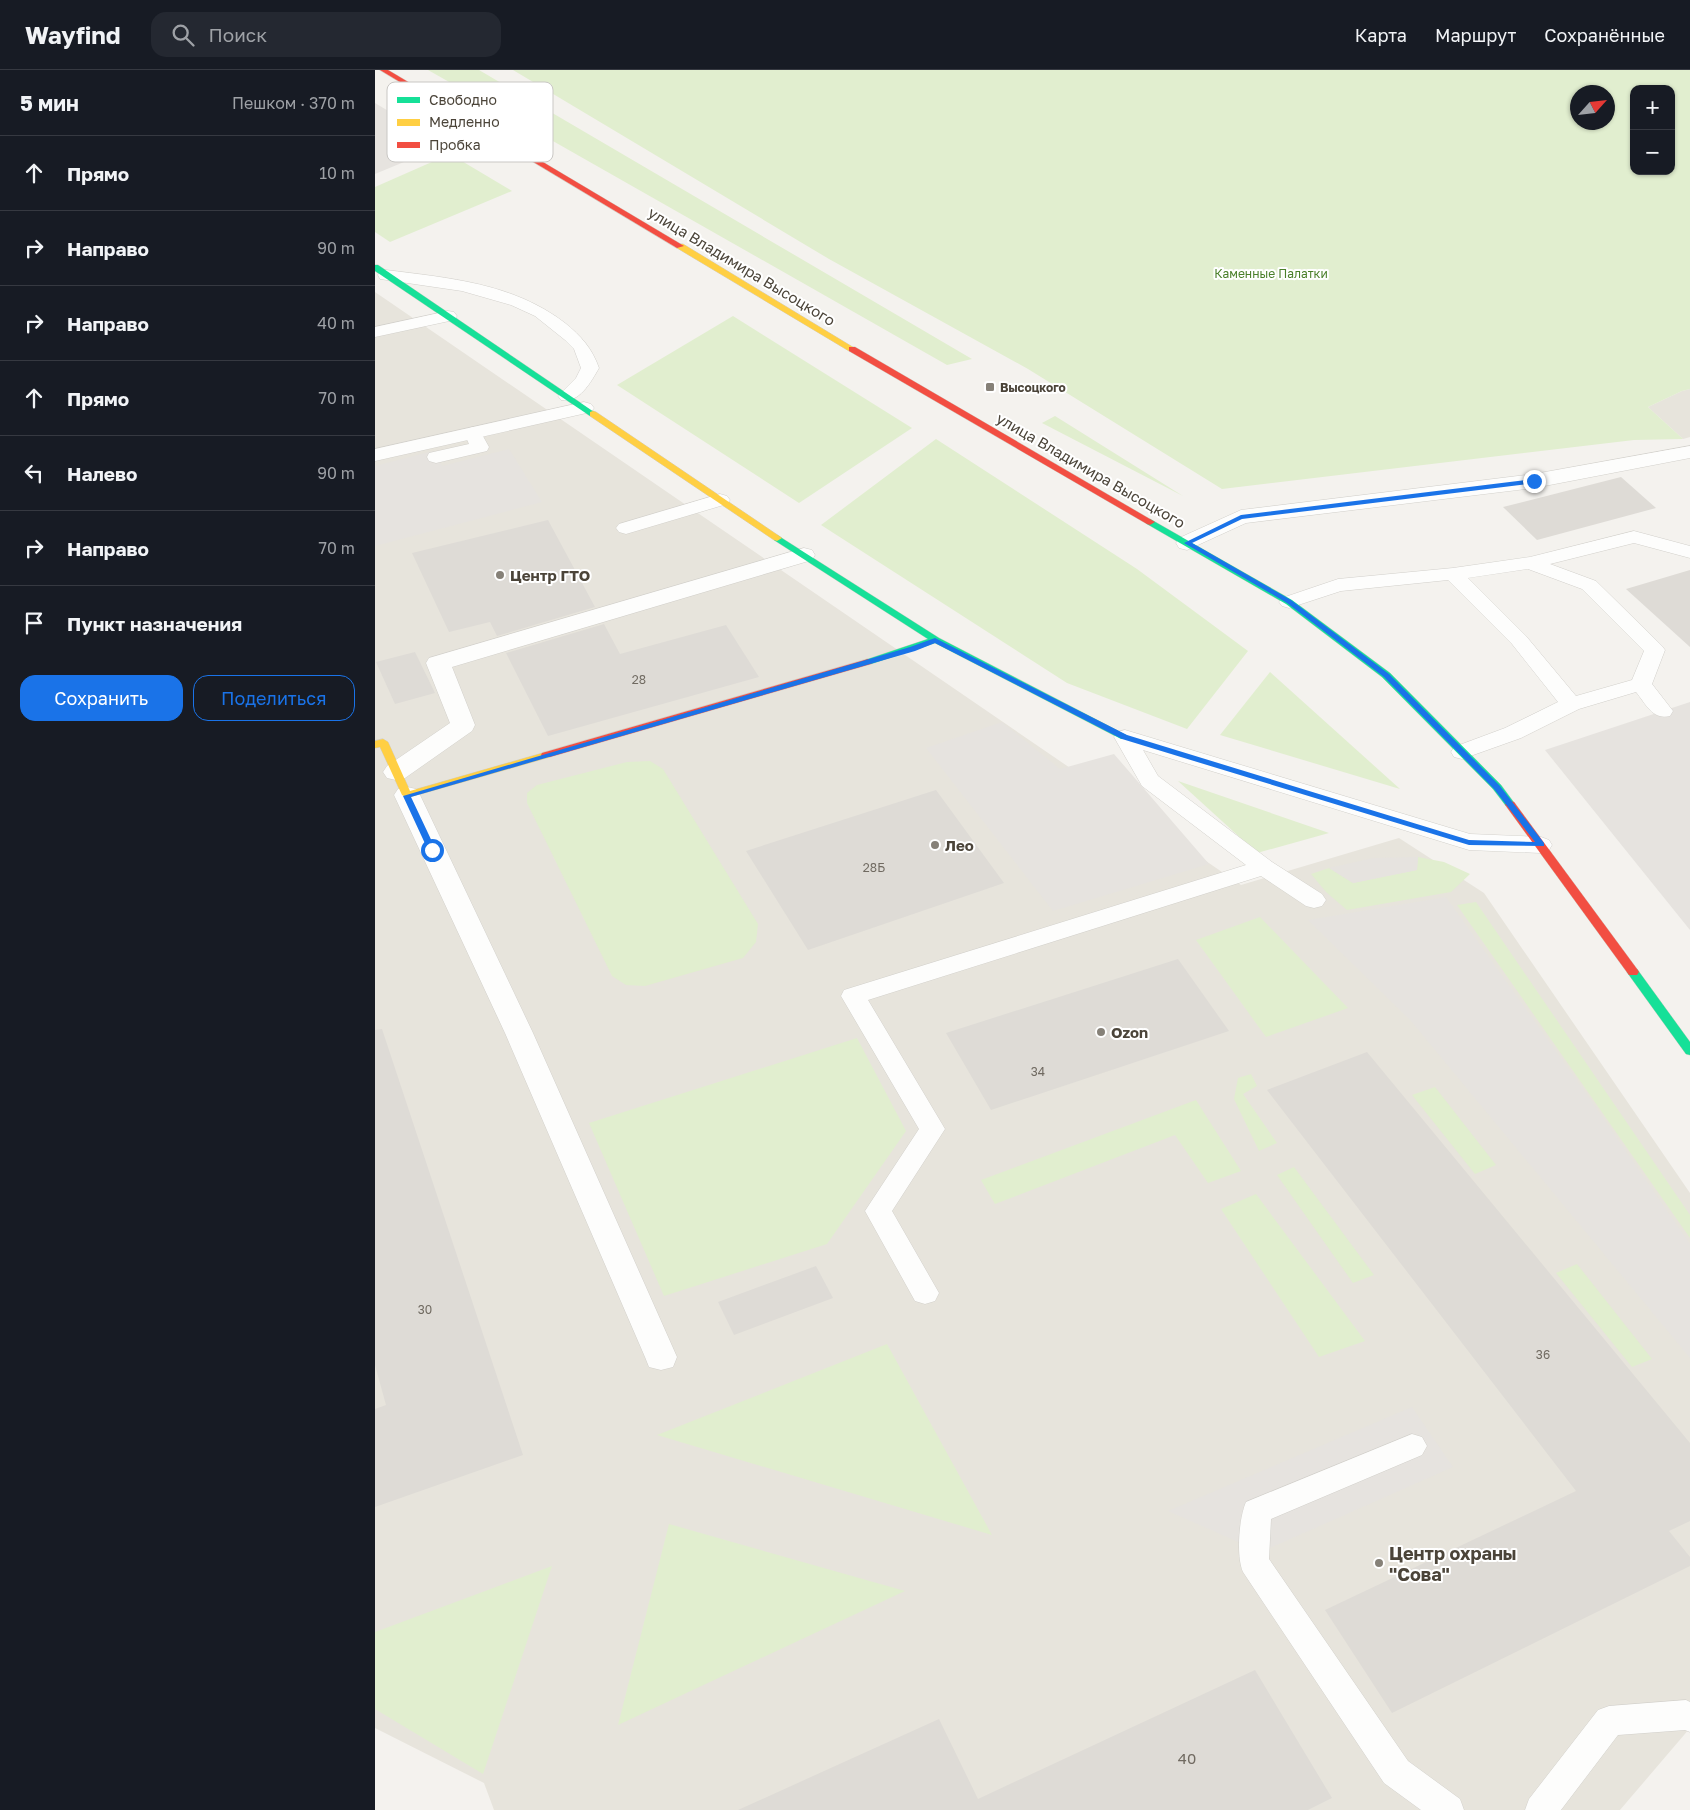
<!DOCTYPE html>
<html lang="ru">
<head>
<meta charset="utf-8">
<style>
  :root { --surface:#171b24; --page:#242831; --text:#f1f3f6; --muted:#9ea1a6; --line:#363941; --accent:#1a73e8 }
  body { margin:0; font-family:"Golos Text",sans-serif; background:var(--page); color:var(--text) }
  .controls { position:absolute; right:15px; top:15px; display:grid; overflow:hidden; border-radius:10px; box-shadow:0 1px 4px #0004 }
  .controls button { width:45px; height:45px; display:grid; place-items:center; padding:0; border:0; border-bottom:1px solid var(--line); background:var(--surface); color:var(--text); font:25px sans-serif }
  .compass { position:absolute; left:1195px; top:15px; width:45px; height:45px; border-radius:50%; background:var(--surface); box-shadow:0 1px 4px #0004; rotate:63deg }
  .stop { position:absolute; width:15px; height:15px; margin:-11px; border:4px solid #1a73e8; border-radius:50%; background:#fff }
  .stop.end { background:#1a73e8; border-color:#fff; box-shadow:0 1px 5px #0008 }
  .list { margin:0; padding:0; list-style:none }
  h2 { display:flex; justify-content:space-between; align-items:center; height:65px; margin:0; padding:0 20px; font-size:21px }
  h2 small { font-size:16px; font-weight:400; color:var(--muted) }
  .list li { display:grid; grid-template-columns:32px 1fr auto; gap:15px; align-items:center; box-sizing:border-box; height:75px; padding:0 20px; border-top:1px solid var(--line) }
  .list b { display:block; font-size:19px; white-space:nowrap }
  .list em { font-size:16px; font-style:normal; color:var(--muted) }
  .actions { display:flex; gap:10px; padding:15px 20px }
  .actions a { flex:1; padding:11px 0; border:1px solid var(--accent); border-radius:15px; text-align:center; font-size:18px; color:var(--accent) }
  .actions .main { background:var(--accent); color:#fff }
  .icon { flex:none; width:28px; height:28px; fill:none; stroke:currentColor; stroke-width:2; stroke-linecap:round; stroke-linejoin:round }
  .map { position:relative; flex:none; width:1315px; height:1740px; overflow:hidden }
  header { display:flex; align-items:center; gap:30px; box-sizing:border-box; height:70px; padding:0 25px; background:var(--surface); border-bottom:1px solid var(--line) }
  header strong { font-size:24px }
  nav { display:flex; gap:28px; margin-inline-start:auto; font-size:18px }
  .search { width:350px; height:45px; background:var(--page); display:flex; align-items:center; gap:12px; box-sizing:border-box; padding:0 18px; border-radius:15px; color:var(--muted); font-size:19px }
  main { display:flex }
  aside { flex:1; background:var(--surface) }
  .map>svg:first-child { display:block }
  .residential { fill:#e7e4dc }
  .green { fill:#e1eecf; fill-rule:evenodd }
  .parking { fill:#e6e3df }
  .building { fill:#dedbd6 }
  .lines { fill:none; stroke-linecap:round; stroke-linejoin:round }
  .lane-casing { stroke:#d2d0cb; stroke-width:1 }
  .street-casing { stroke:#d2d0cb; stroke-width:1 }
  .fast-casing { stroke:#d3cfc5; stroke-width:1 }
  .slow-casing { stroke:#d3cfc5; stroke-width:1 }
  .jam-casing { stroke:#d3cfc5; stroke-width:1 }
  .lane { fill:#fdfdfc; fill-rule:evenodd }
  .street { fill:#fdfdfc; fill-rule:evenodd }
  .fast { fill:#16e098; fill-rule:evenodd }
  .slow { fill:#ffcf43; fill-rule:evenodd }
  .jam { fill:#f24e42; fill-rule:evenodd }
  .route { fill:#1a73e8 }
  .poi-dot { fill:#868178; stroke:#fff; stroke-width:2 }
  .labels { text-anchor:middle; dominant-baseline:central; stroke-width:4; stroke-linejoin:round; paint-order:stroke }
  .far-park-label { font-size:12px; fill:#4a7f2a; stroke:#fff }
  .far-poi-label { font-size:12px; font-weight:bold; fill:#4b4439; stroke:#fff; text-anchor:start }
  .number-label { font-size:12px; fill:#706a61 }
  .street-label { font-size:15px; fill:#4b4439; stroke:#fff }
  .poi-label { font-size:15px; font-weight:bold; fill:#4b4439; stroke:#fff; text-anchor:start }
  .near-number-label { font-size:15px; fill:#706a61 }
  .near-poi-label { font-size:18px; font-weight:bold; fill:#4b4439; stroke:#fff; text-anchor:start }
  .key { fill:#fff; stroke:#c9c7c4; stroke-width:1 }
  .key-label { font-size:14px; fill:#4b4439 }
</style>
</head>
<body>
<header>
<strong>Wayfind</strong>
<div class="search"><svg class="icon" aria-label="search" viewBox="0 0 24 24"><circle cx="10" cy="10" r="6"/><path d="M15 15l6 6"/></svg>Поиск</div>
<nav><a>Карта</a><a>Маршрут</a><a>Сохранённые</a></nav>
</header>
<main>
<aside>
<h2>5 мин<small>Пешком · 370 m</small></h2>
<ul class="list">
<li><svg class="icon" aria-label="ahead" viewBox="0 0 24 24"><path d="M12 20V5M6 11l6-6 6 6"/></svg><div><b>Прямо</b></div><em>10 m</em></li>
<li><svg class="icon" aria-label="right" viewBox="0 0 24 24"><path d="M7 20v-9h11M14 6l5 5-5 5"/></svg><div><b>Направо</b></div><em>90 m</em></li>
<li><svg class="icon" aria-label="right" viewBox="0 0 24 24"><path d="M7 20v-9h11M14 6l5 5-5 5"/></svg><div><b>Направо</b></div><em>40 m</em></li>
<li><svg class="icon" aria-label="ahead" viewBox="0 0 24 24"><path d="M12 20V5M6 11l6-6 6 6"/></svg><div><b>Прямо</b></div><em>70 m</em></li>
<li><svg class="icon" aria-label="left" viewBox="0 0 24 24"><path d="M17 20v-9H6M10 6l-5 5 5 5"/></svg><div><b>Налево</b></div><em>90 m</em></li>
<li><svg class="icon" aria-label="right" viewBox="0 0 24 24"><path d="M7 20v-9h11M14 6l5 5-5 5"/></svg><div><b>Направо</b></div><em>70 m</em></li>
<li><svg class="icon" aria-label="arrive" viewBox="0 0 24 24"><path d="M6 21V4h12l-3 4 3 4H6"/></svg><div><b>Пункт назначения</b></div></li>
</ul>
<div class="actions"><a class="main">Сохранить</a><a>Поделиться</a></div>
</aside>
<div class="map">
<svg width="1315" height="1740" viewBox="0 0 1315 1740">
  <rect width="100%" height="100%" fill="#f4f2ee"/>
  <!-- residential -->
  <g class="residential">
    <polygon points="0,222 866,815 1024,768 1109,823 1315,1123 1315,1658 1245,1740 119,1740 109,1713 0,1658"/>
    <polygon points="1315,319 1315,367 1308,369 1273,337 1307,321"/>
  </g>
  <!-- green -->
  <g class="green">
    <polygon points="53,0 104,0 597,289 572,295"/>
    <path d="M138,0h1177v319l-8,2 -34,16 35,32 -49,1 -412,49 -194,-120 -199,-110zM1259,19h37v82h-37zM1202,22h30v30h-30z"/>
    <polygon points="75,84 137,121 15,172 0,162 0,117"/>
    <polygon points="358,246 537,358 424,433 242,315"/>
    <polygon points="680,346 808,426 667,353"/>
    <polygon points="561,369 762,499 873,581 812,659 692,613 446,455"/>
    <polygon points="895,602 1025,719 845,665"/>
    <polygon points="275,691 288,699 383,854 381,872 368,888 270,916 251,915 237,906 152,733 152,723 162,715 252,692"/>
    <polygon points="803,711 954,763 882,783"/>
    <polygon points="1043,787 1069,792 1095,804 1076,822 972,840 951,822 936,804 954,798 978,813 1042,800"/>
    <polygon points="1101,832 1315,1145 1315,1168 1082,835"/>
    <polygon points="885,847 973,938 891,967 821,870"/>
    <polygon points="482,968 531,1061 452,1174 289,1226 214,1053"/>
    <polygon points="876,1004 882,1016 868,1024 902,1073 884,1081 859,1029 863,1008"/>
    <polygon points="1060,1017 1121,1095 1100,1104 1037,1025"/>
    <polygon points="821,1030 866,1101 833,1113 800,1065 620,1134 606,1110"/>
    <polygon points="919,1097 999,1205 978,1213 902,1105"/>
    <polygon points="881,1124 990,1271 944,1287 846,1139"/>
    <polygon points="1202,1194 1277,1289 1257,1297 1181,1203"/>
    <polygon points="512,1274 617,1465 282,1365"/>
    <polygon points="294,1454 530,1521 243,1655"/>
    <polygon points="177,1496 108,1704 0,1639 0,1562"/>
  </g>
  <!-- parking -->
  <g class="parking">
    <polygon points="0,33 70,75 0,104"/>
    <polygon points="134,379 167,432 0,476 0,396 58,381 67,396"/>
    <polygon points="1315,632 1315,860 1170,680"/>
    <polygon points="627,652 685,699 739,684 834,794 678,841 551,678"/>
    <polygon points="1043,787 1042,800 978,813 954,798 998,788"/>
    <polygon points="1071,827 1211,1023 1315,1174 1315,1288 1036,951 933,850"/>
    <polygon points="1037,1337 1078,1397 886,1482 793,1441"/>
  </g>
  <!-- building -->
  <g class="building">
    <polygon points="1246,407 1281,438 1162,470 1128,437"/>
    <polygon points="173,450 220,537 122,566 115,552 74,562 37,483"/>
    <polygon points="1315,500 1315,577 1251,519"/>
    <polygon points="229,554 245,584 351,555 384,607 173,666 131,583"/>
    <polygon points="40,582 60,623 20,634 1,592"/>
    <polygon points="561,720 629,813 433,880 371,781"/>
    <polygon points="803,889 854,961 616,1040 571,963"/>
    <polygon points="7,959 148,1385 0,1437 0,1339 11,1335 0,1295 0,960"/>
    <polygon points="992,982 1315,1373 1315,1451 1294,1461 1315,1487 1315,1496 1017,1643 950,1540 1201,1421 892,1020"/>
    <polygon points="441,1196 458,1228 359,1265 343,1232"/>
    <polygon points="880,1600 957,1728 933,1740 363,1740 564,1649 603,1729"/>
  </g>
  <g class="lines">
    <!-- lane casing -->
    <g class="lane-casing">
      <g id="lane">
        <path d="M11,200c63,8 127,13 179,53 16,13 27,25 34,45 -8,14 -20,36 -38,32l-3,-4 18,-18 5,-10 -7,-19 -9,-9 -30,-24 -24,-11 -49,-14 -82,-12 -2,-4 2,-4z"/>
        <polygon points="73,241 79,242 82,246 79,250 0,267 0,257"/>
        <polygon points="98,357 104,359 114,377 112,381 61,393 54,391 52,387 54,383 94,374 89,363 92,359"/>
        <polygon points="345,424 352,426 355,430 352,434 251,464 244,462 241,458 244,454"/>
        <path d="M1259,461l56,15v12l-56,-15 -84,21 46,17 66,65 3,4 -13,34 21,27 -3,5c-18,4 -24,-12 -34,-24l-57,17 -58,29 -59,21 -8,-2 -3,-5 3,-5 51,-19 53,-26 -46,-58 -64,-64 -107,11 -52,17 -7,-2 -3,-4 3,-4 56,-19 115,-11 77,-11zM1153,499l54,20 62,62 -12,29 -56,16 -50,-60 -58,-58z"/>
        <polygon points="750,660 1095,764 1166,767 1174,770 1177,775 1174,780 1166,783 1094,780 768,680 783,706 897,792 947,824 951,830 947,836 939,838 931,836 886,806 493,930 570,1059 517,1141 564,1223 560,1231 550,1234 540,1231 490,1141 544,1059 466,926 469,920 871,795 767,716 739,667 742,662"/>
        <path d="M1037,1364l10,3 5,9 -5,9 -151,64 -2,40 139,202 52,38 4,11h-43l-37,-27 -141,-211c-7,-16 -4,-54 3,-70z"/>
        <polygon points="1311,1630 1315,1632 1315,1662 1310,1660 1243,1665 1186,1740 1150,1740 1154,1729 1223,1640 1234,1636"/>
      </g>
    </g>
    <!-- street casing -->
    <g class="street-casing">
      <g id="street">
        <polygon points="209,332 216,334 219,338 216,342 0,391 0,379"/>
        <polygon points="1315,376 1315,388 1159,418 871,453 812,480 804,478 801,473 804,468 866,440 1159,404"/>
        <polygon points="429,478 437,480 440,485 437,490 77,597 100,655 97,661 30,708 21,710 12,708 8,702 12,696 75,653 51,593 54,588"/>
        <polygon points="32,717 41,719 45,725 158,963 302,1287 298,1297 286,1300 274,1297 270,1287 130,963 19,725 23,719"/>
      </g>
    </g>
    <!-- fast casing -->
    <g class="fast-casing">
      <g id="fast">
        <polygon points="0,195 3,195 222,344 221,346 215,346 0,201"/>
        <polygon points="775,449 917,530 1015,603 1126,715 1140,734 1139,736 1131,736 1118,719 1007,607 911,534 772,454 770,452"/>
        <polygon points="402,465 564,568 755,667 754,669 746,669 560,573 496,594 490,594 488,592 490,590 553,569 399,470 399,466"/>
        <polygon points="1258,898 1262,899 1315,972 1315,985 1311,984 1254,905 1252,902"/>
      </g>
    </g>
    <!-- slow casing -->
    <g class="slow-casing">
      <g id="slow">
        <polygon points="302,174 308,174 481,279 477,281 474,281 302,178"/>
        <polygon points="218,341 221,342 407,468 402,471 399,470 215,346 215,342"/>
        <polygon points="8,669 13,672 35,721 171,682 176,685 175,687 32,728 27,725 5,677 0,678 0,671"/>
      </g>
    </g>
    <!-- jam casing -->
    <g class="jam-casing">
      <g id="jam">
        <polygon points="5,0 13,0 309,176 302,178"/>
        <polygon points="474,277 480,277 780,452 775,455 772,454 474,281"/>
        <polygon points="493,589 498,592 496,594 175,687 167,687 166,685 167,683"/>
        <polygon points="1135,731 1139,732 1262,899 1264,902 1262,905 1254,905 1131,736 1130,734"/>
      </g>
    </g>
    <!-- lane -->
    <use href="#lane" class="lane"/>
    <!-- street -->
    <use href="#street" class="street"/>
    <!-- fast -->
    <use href="#fast" class="fast"/>
    <!-- slow -->
    <use href="#slow" class="slow"/>
    <!-- jam -->
    <use href="#jam" class="jam"/>
  </g>
  <!-- route -->
  <polygon class="route" points="1159,409 1163,411 1162,413 867,449 817,473 916,530 1014,604 1125,716 1169,773 1169,776 1094,775 747,669 560,573 540,581 36,727 61,780 60,781 53,780 28,726 535,577 560,568 752,665 1094,770 1160,772 1119,719 1009,607 912,533 809,473 866,445"/>
  <!-- markers -->
  <g class="poi-dot">
    <rect x="610" y="312" width="10" height="10" rx="2.5"/>
    <circle cx="125" cy="505" r="5"/>
    <circle cx="560" cy="775" r="5"/>
    <circle cx="726" cy="962" r="5"/>
    <circle cx="1004" cy="1493" r="5"/>
  </g>
  <g class="labels">
    <!-- far-park labels -->
    <g class="far-park-label">
      <text x="896" y="203">Каменные Палатки</text>
    </g>
    <!-- far-poi labels -->
    <g class="far-poi-label">
      <text x="625" y="317">Высоцкого</text>
    </g>
    <!-- number labels -->
    <g class="number-label">
      <text x="264" y="609">28</text>
      <text x="499" y="797">28Б</text>
      <text x="663" y="1001">34</text>
      <text x="50" y="1239">30</text>
      <text x="1168" y="1284">36</text>
    </g>
    <!-- street labels -->
    <g class="street-label">
      <text transform="translate(367 196) rotate(31)">улица Владимира Высоцкого</text>
      <text transform="translate(716 400) rotate(30)">улица Владимира Высоцкого</text>
    </g>
    <!-- poi labels -->
    <g class="poi-label">
      <text x="135" y="505">Центр ГТО</text>
      <text x="570" y="775">Лео</text>
      <text x="736" y="962">Ozon</text>
    </g>
    <!-- near-number labels -->
    <g class="near-number-label">
      <text x="812" y="1688">40</text>
    </g>
    <!-- near-poi labels -->
    <g class="near-poi-label">
      <text x="1014" y="1483">Центр охраны<tspan x="1014" dy="21">"Сова"</tspan></text>
    </g>
  </g>
  <!-- legend -->
  <rect x="12" y="12" width="166" height="80" rx="8" class="key"/>
  <rect x="22" y="27" width="23" height="6" fill="#16e098"/>
  <rect x="22" y="49" width="23" height="7" fill="#ffcf43"/>
  <rect x="22" y="72" width="23" height="6" fill="#f24e42"/>
  <g class="key-label">
    <text x="54" y="35">Свободно</text>
    <text x="54" y="57">Медленно</text>
    <text x="54" y="80">Пробка</text>
  </g>
</svg>
<div class="controls">
<button>+</button>
<button>−</button>
</div>
<svg class="compass" viewBox="-18 -18 36 36"><path d="M0-13l5 13h-10z" fill="#e53935"/><path d="M0 13l5-13h-10z" fill="#9ea1a6"/></svg>
<div class="stop" style="left:57px;top:780px"></div>
<div class="stop end" style="left:1159px;top:411px"></div>
</div>
</main>
</body>
</html>
